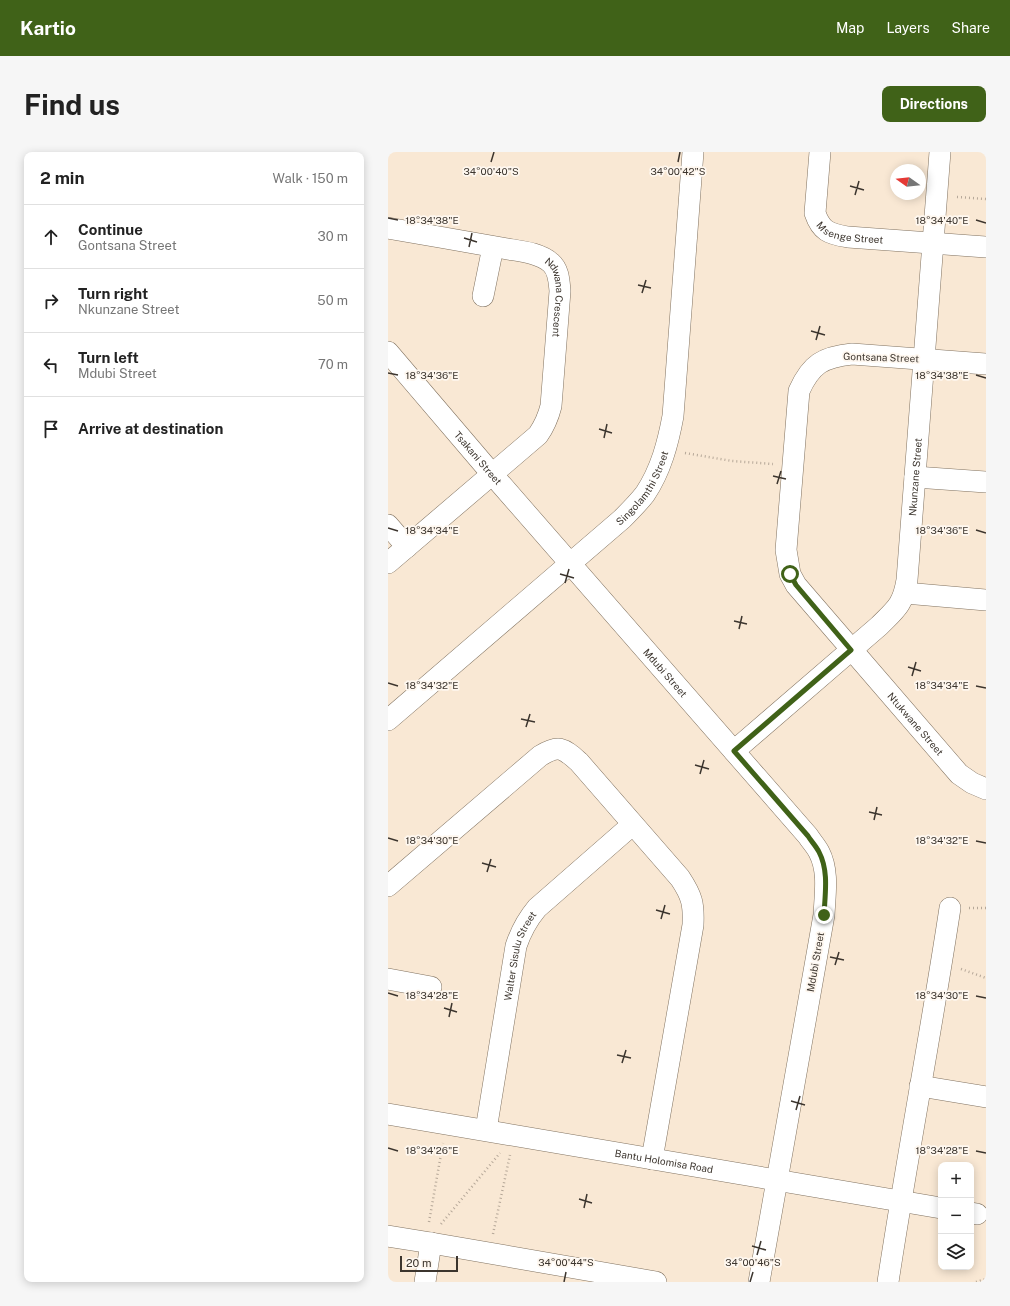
<!DOCTYPE html>
<html lang="en">
<head>
<meta charset="utf-8">
<style>
  :root { --surface:#fff; --page:#f6f6f6; --text:#222; --muted:#767676; --line:#e0e0e0; --accent:#406218 }
  body { margin:0; font-family:"Public Sans",sans-serif; background:var(--page); color:var(--text) }
  .controls { position:absolute; right:12px; bottom:12px; display:grid; overflow:hidden; border-radius:8px; box-shadow:0 2px 10px #0003 }
  .controls button { width:36px; height:36px; display:grid; place-items:center; padding:0; border:0; border-bottom:1px solid var(--line); background:var(--surface); color:var(--text); font:20px sans-serif }
  .compass { position:absolute; left:502px; top:12px; width:36px; height:36px; border-radius:50%; background:var(--surface); box-shadow:0 2px 10px #0003; rotate:285deg }
  .scale { position:absolute; left:12px; bottom:10px; width:58px; box-sizing:border-box; padding-left:4px; border:2px solid #3c352e; border-top:0; font-size:11px; line-height:14px; white-space:nowrap; color:#3c352e; -webkit-text-stroke:3px #fef7ef; paint-order:stroke }
  .stop { position:absolute; width:12px; height:12px; margin:-9px; border:3px solid #406218; border-radius:50%; background:#fff }
  .stop.end { background:#406218; border-color:#fff; box-shadow:0 1px 4px #0008 }
  .list { margin:0; padding:0; list-style:none }
  h2 { display:flex; justify-content:space-between; align-items:center; height:52px; margin:0; padding:0 16px; font-size:17px }
  h2 small { font-size:13px; font-weight:400; color:var(--muted) }
  .list li { display:grid; grid-template-columns:26px 1fr auto; gap:12px; align-items:center; box-sizing:border-box; height:64px; padding:0 16px; border-top:1px solid var(--line) }
  .list b { display:block; font-size:15px; white-space:nowrap }
  .list p { margin:0; font-size:13px; white-space:nowrap; color:var(--muted) }
  .list em { font-size:13px; font-style:normal; color:var(--muted) }
  .icon { flex:none; width:22px; height:22px; fill:none; stroke:currentColor; stroke-width:2; stroke-linecap:round; stroke-linejoin:round }
  .map { position:relative; flex:none; width:598px; height:1130px; overflow:hidden; border-radius:8px }
  header { display:flex; align-items:center; gap:24px; box-sizing:border-box; height:56px; padding:0 20px; background:var(--accent); color:#fff }
  header strong { font-size:19px }
  nav { display:flex; gap:22px; margin-inline-start:auto; font-size:14px }
  .intro { display:flex; align-items:center; justify-content:space-between; box-sizing:border-box; height:96px; padding:0 24px }
  h1 { margin:0; font-size:28px }
  .button { padding:10px 18px; border-radius:8px; background:var(--accent); color:#fff; font-size:14px; font-weight:700 }
  main { display:flex; gap:24px; padding:0 24px }
  aside { flex:1; background:var(--surface); border-radius:8px; box-shadow:0 2px 10px #0003 }
  .map>svg:first-child { display:block }
  .lines { fill:none; stroke-linecap:round; stroke-linejoin:round }
  .minor-casing { stroke:#817260; stroke-width:22 }
  .path { stroke:#b5a798; stroke-width:2.5; stroke-dasharray:1 3; stroke-linecap:butt }
  .minor { stroke:#fff; stroke-width:21 }
  .route { stroke:#406218; stroke-width:5 }
  .ticks { fill:none; stroke:#3c352e; stroke-width:1.5 }
  .labels { text-anchor:middle; dominant-baseline:central; stroke-width:3.5; stroke-linejoin:round; paint-order:stroke }
  .street-label { font-size:10px; fill:#3c352e; stroke:#fef7ef }
  .ticks-label { font-size:10px; text-anchor:middle; fill:#3c352e; stroke:#fef7ef; stroke-width:3.5; stroke-linejoin:round; paint-order:stroke }
</style>
</head>
<body>
<header>
<strong>Kartio</strong>
<nav><a>Map</a><a>Layers</a><a>Share</a></nav>
</header>
<div class="intro"><h1>Find us</h1><a class="button">Directions</a></div>
<main>
<aside>
<h2>2 min<small>Walk · 150 m</small></h2>
<ul class="list">
<li><svg class="icon" aria-label="ahead" viewBox="0 0 24 24"><path d="M12 20V5M6 11l6-6 6 6"/></svg><div><b>Continue</b><p>Gontsana Street</p></div><em>30 m</em></li>
<li><svg class="icon" aria-label="right" viewBox="0 0 24 24"><path d="M7 20v-9h11M14 6l5 5-5 5"/></svg><div><b>Turn right</b><p>Nkunzane Street</p></div><em>50 m</em></li>
<li><svg class="icon" aria-label="left" viewBox="0 0 24 24"><path d="M17 20v-9H6M10 6l-5 5 5 5"/></svg><div><b>Turn left</b><p>Mdubi Street</p></div><em>70 m</em></li>
<li><svg class="icon" aria-label="arrive" viewBox="0 0 24 24"><path d="M6 21V4h12l-3 4 3 4H6"/></svg><div><b>Arrive at destination</b></div></li>
</ul>
</aside>
<div class="map">
<svg width="598" height="1130" viewBox="0 0 598 1130">
  <rect width="100%" height="100%" fill="#f9e8d4"/>
  <g class="lines">
    <!-- minor casing -->
    <g class="minor-casing">
      <g id="minor">
        <path id="s1" d="M432,0l-5,61c6,18 14,21 33,24l138,10"/>
        <path id="s2" d="M0,76c38,7 76,13 114,20 15,3 37,4 49,15 8,7 8,18 9,28l-9,115c-3,12 -6,19 -13,29l-150,128"/>
        <polyline points="95,144 105,95"/>
        <path id="s3" d="M0,200l104,122 316,362c3,5 8,10 11,16 10,19 6,42 5,63l-65,367"/>
        <path id="s4" d="M598,212l-134,-10c-29,3 -41,10 -53,37l-13,159 4,24 6,11 163,189 13,9 14,6"/>
        <polyline points="527,325 598,330"/>
        <polyline points="0,373 19,395"/>
        <polyline points="517,441 598,448"/>
        <path id="s5" d="M0,568l234,-201c8,-8 16,-16 23,-25 16,-24 23,-51 28,-78l20,-264"/>
        <path id="s6" d="M346,599l145,-125c17,-17 24,-21 28,-46l33,-428"/>
        <path d="M0,734l152,-130c19,-12 23,-8 39,6l101,116c12,18 14,26 13,47l-41,234"/>
        <polyline points="0,827 43,835"/>
        <polyline points="532,934 598,945"/>
        <path id="s7" d="M0,962l553,94"/>
        <path id="s8" d="M98,978l30,-184c5,-15 11,-26 21,-38l95,-83"/>
        <polyline points="583,1061 589,1062"/>
        <polyline points="0,1084 43,1091 268,1130"/>
        <polyline points="37,1130 43,1091"/>
        <path d="M500,1130c19,-125 43,-249 62,-374"/>
      </g>
    </g>
    <!-- path -->
    <g class="path">
      <polyline points="569,45 598,47"/>
      <polyline points="297,301 344,309 385,312"/>
      <polyline points="581,756 598,756"/>
      <polyline points="573,817 598,826"/>
      <polyline points="41,1070 55,991"/>
      <polyline points="53,1072 112,1001"/>
      <polyline points="105,1082 122,1003"/>
      <polyline points="588,1130 598,1127"/>
    </g>
    <!-- minor -->
    <use href="#minor" class="minor"/>
  </g>
  <g class="lines">
    <!-- route -->
    <path class="route" d="M402,422l6,11 55,65 -117,101 74,85c3,5 8,10 11,16 10,19 6,42 5,63"/>
  </g>
  <!-- ticks -->
  <path class="ticks" d="M103,10l3,-10M290,10l2,-10M462,34l14,4M467,43l4,-14M0,66l10,2M588,68l10,3M76,86l13,4M81,95l3,-14M250,133l13,3M254,141l4,-13M423,179l14,4M428,188l4,-14M0,221l10,2M588,223l10,3M211,277l13,4M216,286l3,-14M385,324l13,3M389,332l4,-13M0,376l10,3M588,378l10,3M172,422l14,4M177,431l4,-14M346,469l13,3M351,477l3,-13M520,515l13,4M524,524l4,-14M0,531l10,3M588,534l10,2M133,567l14,3M138,575l4,-13M307,613l14,4M312,622l4,-14M481,660l13,3M486,668l3,-13M0,686l10,3M588,689l10,2M94,711l14,4M99,720l4,-13M268,758l14,4M273,767l4,-14M442,805l14,3M447,813l4,-13M0,841l10,3M588,844l10,2M56,856l13,4M61,865l3,-14M229,903l14,3M234,911l4,-13M403,949l14,4M408,958l4,-14M0,996l10,3M588,999l10,2M191,1047l13,4M196,1056l3,-14M364,1094l14,4M369,1103l4,-14M176,1130l2,-10M362,1130l3,-10"/>
  <g class="labels">
    <!-- street labels -->
    <g class="street-label">
      <text stroke="none"><textPath href="#s1" startOffset="106">Msenge Street</textPath></text>
      <text stroke="none"><textPath href="#s2" startOffset="203">Ndwana Crescent</textPath></text>
      <text transform="translate(493 205) rotate(2)">Gontsana Street</text>
      <text stroke="none"><textPath href="#s3" startOffset="139">Tsakani Street</textPath></text>
      <text stroke="none"><textPath href="#s6" startOffset="350">Nkunzane Street</textPath></text>
      <text stroke="none"><textPath href="#s5" startOffset="346">Singolamthi Street</textPath></text>
      <text stroke="none"><textPath href="#s3" startOffset="424">Mdubi Street</textPath></text>
      <text stroke="none"><textPath href="#s4" startOffset="583">Ntukwane Street</textPath></text>
      <text stroke="none"><textPath href="#s8" startOffset="178">Walter Sisulu Street</textPath></text>
      <text transform="translate(427 810) rotate(-80)">Mdubi Street</text>
      <text stroke="none"><textPath href="#s7" startOffset="280">Bantu Holomisa Road</textPath></text>
    </g>
  </g>
  <g class="ticks-label">
    <text x="103" y="23">34°00'40"S</text>
    <text x="290" y="23">34°00'42"S</text>
    <text x="554" y="72">18°34'40"E</text>
    <text x="44" y="72">18°34'38"E</text>
    <text x="554" y="227">18°34'38"E</text>
    <text x="44" y="227">18°34'36"E</text>
    <text x="554" y="382">18°34'36"E</text>
    <text x="44" y="382">18°34'34"E</text>
    <text x="554" y="537">18°34'34"E</text>
    <text x="44" y="537">18°34'32"E</text>
    <text x="554" y="692">18°34'32"E</text>
    <text x="44" y="692">18°34'30"E</text>
    <text x="554" y="847">18°34'30"E</text>
    <text x="44" y="847">18°34'28"E</text>
    <text x="554" y="1002">18°34'28"E</text>
    <text x="44" y="1002">18°34'26"E</text>
    <text x="178" y="1114">34°00'44"S</text>
    <text x="365" y="1114">34°00'46"S</text>
  </g>
</svg>
<div class="controls">
<button>+</button>
<button>−</button>
<button><svg class="icon" aria-label="layers" viewBox="0 0 24 24"><path d="M12 4l9 5-9 5-9-5zM3 14l9 5 9-5"/></svg></button>
</div>
<svg class="compass" viewBox="-18 -18 36 36"><path d="M0-13l5 13h-10z" fill="#e53935"/><path d="M0 13l5-13h-10z" fill="#767676"/></svg>
<div class="scale">20 m</div>
<div class="stop" style="left:402px;top:422px"></div>
<div class="stop end" style="left:436px;top:763px"></div>
</div>
</main>
</body>
</html>
